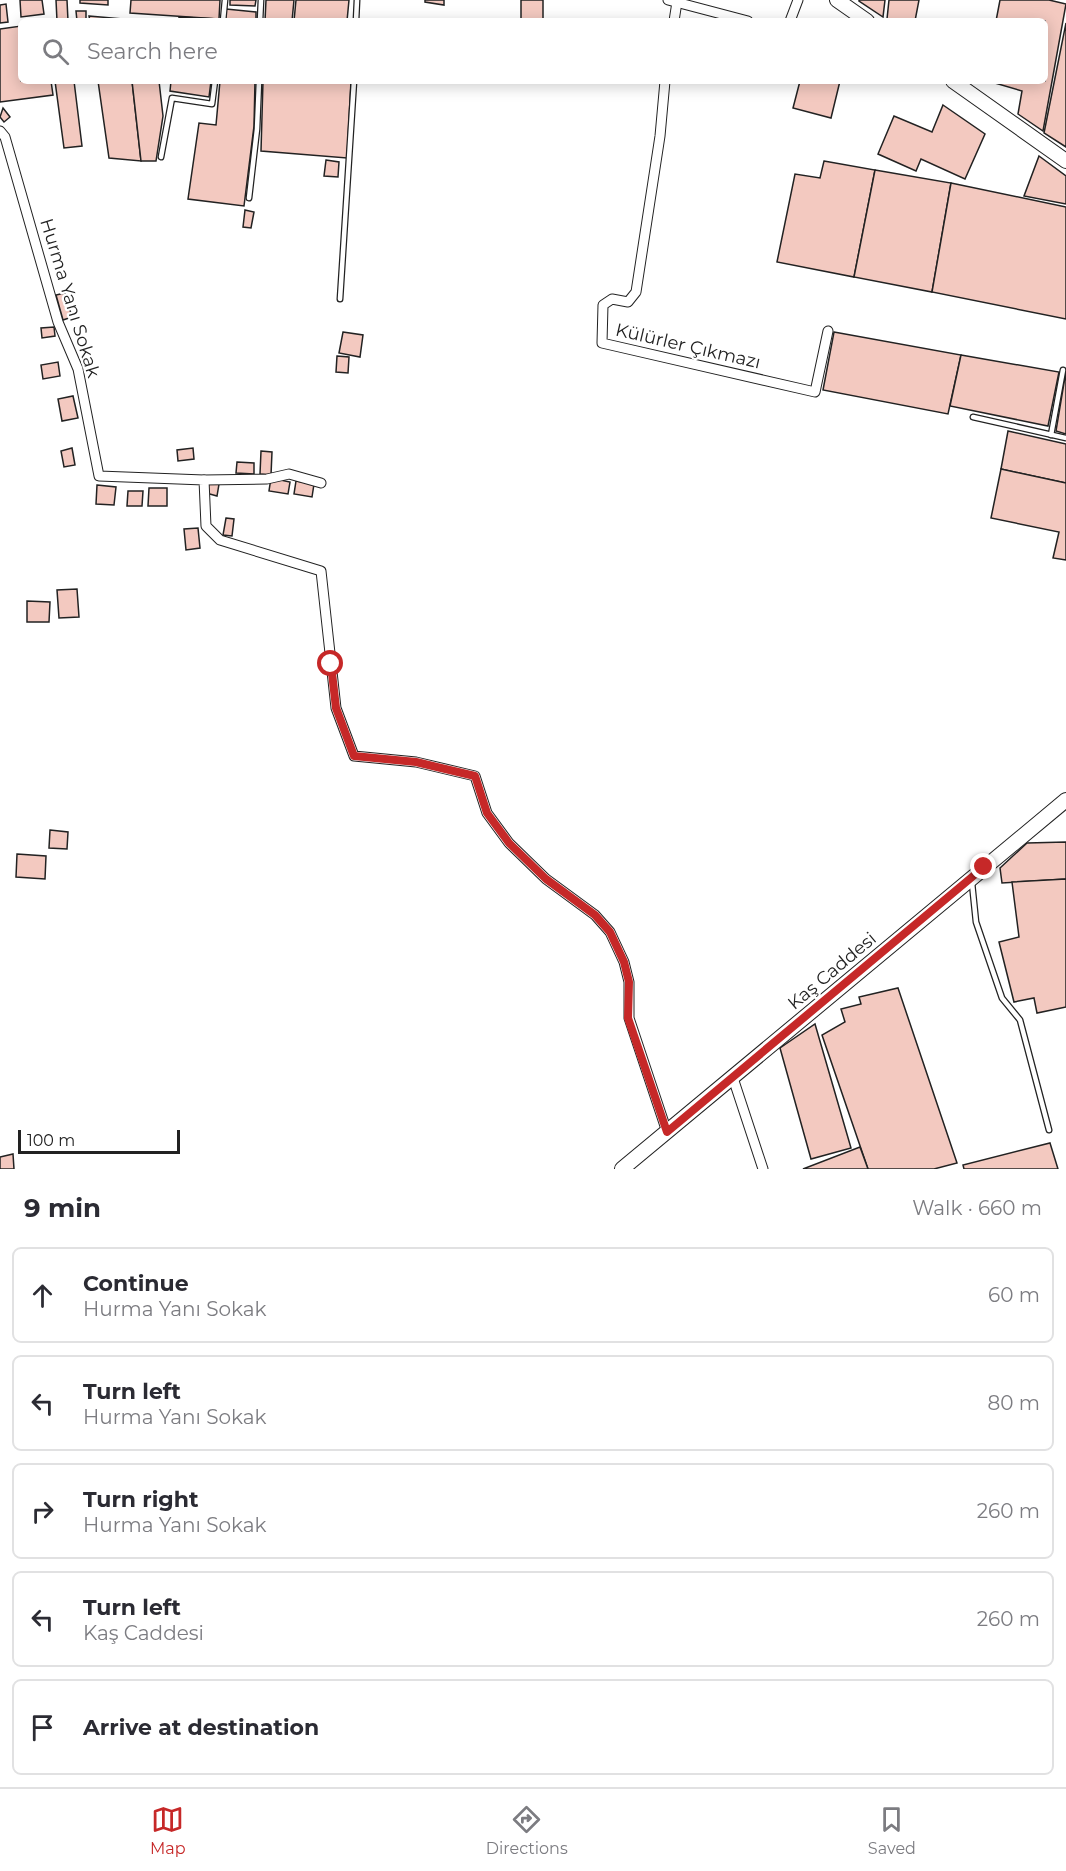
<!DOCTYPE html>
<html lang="en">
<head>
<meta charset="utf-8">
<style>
  :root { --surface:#fff; --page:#f2f2f3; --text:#2b2b33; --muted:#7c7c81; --line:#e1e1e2; --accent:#c62828 }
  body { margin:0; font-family:Montserrat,sans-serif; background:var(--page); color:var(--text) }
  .scale { position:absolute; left:18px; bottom:15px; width:162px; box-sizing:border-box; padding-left:6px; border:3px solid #222; border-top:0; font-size:16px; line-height:21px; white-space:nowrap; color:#222; -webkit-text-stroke:4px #fff; paint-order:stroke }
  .stop { position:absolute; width:18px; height:18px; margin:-14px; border:4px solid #c62828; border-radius:50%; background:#fff }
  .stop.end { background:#c62828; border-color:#fff; box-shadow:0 2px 6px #0008 }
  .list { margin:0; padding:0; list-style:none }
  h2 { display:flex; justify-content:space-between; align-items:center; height:78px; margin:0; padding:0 24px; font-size:26px }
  h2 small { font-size:20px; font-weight:400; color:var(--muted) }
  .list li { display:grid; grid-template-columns:39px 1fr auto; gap:18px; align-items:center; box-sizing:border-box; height:96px; margin:0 12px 12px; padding:0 12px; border:2px solid var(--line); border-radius:9px }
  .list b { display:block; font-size:22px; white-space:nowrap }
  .list p { margin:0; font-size:20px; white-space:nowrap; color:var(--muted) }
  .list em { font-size:20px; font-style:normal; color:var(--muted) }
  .icon { flex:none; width:33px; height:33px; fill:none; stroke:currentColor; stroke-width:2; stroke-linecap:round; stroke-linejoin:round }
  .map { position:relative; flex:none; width:1066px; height:1169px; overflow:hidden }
  .search { position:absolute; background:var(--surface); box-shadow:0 3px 15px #0003; left:18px; right:18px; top:18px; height:66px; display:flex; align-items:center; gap:15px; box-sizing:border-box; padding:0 21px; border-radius:9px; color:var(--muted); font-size:22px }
  .sheet { height:618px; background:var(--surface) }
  nav { display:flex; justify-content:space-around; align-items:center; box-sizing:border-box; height:84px; border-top:2px solid var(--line); background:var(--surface); font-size:16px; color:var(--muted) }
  nav a { display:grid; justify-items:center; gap:3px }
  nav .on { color:var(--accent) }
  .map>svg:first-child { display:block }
  .building { fill:#f3c9c0; stroke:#222; stroke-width:1.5 }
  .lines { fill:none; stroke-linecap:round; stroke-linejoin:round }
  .lane-casing { stroke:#222; stroke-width:7 }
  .street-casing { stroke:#222; stroke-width:11 }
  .secondary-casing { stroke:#222; stroke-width:16 }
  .lane { stroke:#fff; stroke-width:4.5 }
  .street { stroke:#fff; stroke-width:9 }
  .secondary { stroke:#fff; stroke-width:14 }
  .route { stroke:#c62828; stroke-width:8 }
  .labels { text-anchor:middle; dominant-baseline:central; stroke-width:4.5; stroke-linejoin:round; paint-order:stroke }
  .street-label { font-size:18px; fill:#222; stroke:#fff }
</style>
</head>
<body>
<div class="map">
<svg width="1066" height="1169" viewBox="0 0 1066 1169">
  <rect width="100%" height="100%" fill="#fff"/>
  <!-- building -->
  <g class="building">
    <polygon points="20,0 42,0 44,14 21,17"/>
    <polygon points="56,0 67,0 68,21 57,21"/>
    <polygon points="80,0 108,0 108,5 80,3"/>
    <polygon points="131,0 220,0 219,19 130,13"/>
    <polygon points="230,0 256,0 255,6 230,5"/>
    <polygon points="266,0 294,0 292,21 265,21"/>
    <polygon points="296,0 349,0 347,21 294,21"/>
    <polygon points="425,0 444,0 444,5 425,2"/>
    <rect x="521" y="0" width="22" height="21"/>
    <polygon points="859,0 885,0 883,17 859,1"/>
    <polygon points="889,0 919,0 915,21 887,19"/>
    <polygon points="1000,0 1049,0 1066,4 1043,131 1018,114 1022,91 988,81 1045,81 1045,21 996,21"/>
    <polygon points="6,4 8,22 0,23 0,5"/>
    <polygon points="226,9 256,12 256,21 225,21"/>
    <polygon points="76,11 86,11 86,21 77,21"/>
    <polygon points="89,16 146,21 90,21"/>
    <polygon points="179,17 219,19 179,21"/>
    <polygon points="1066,23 1066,147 1044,133"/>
    <polygon points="21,26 21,81 51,81 53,95 0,102 0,29"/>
    <polygon points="55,81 74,81 82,146 64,148"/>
    <polygon points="98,81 132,81 141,161 109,158"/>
    <polygon points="132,81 159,81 163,116 156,161 141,161"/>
    <polygon points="171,81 211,81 209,97 170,91"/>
    <polygon points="220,81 255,81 254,126 244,206 188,199 199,123 216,125"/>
    <polygon points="263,81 351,81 347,158 261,151"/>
    <polygon points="800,81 840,81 831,118 793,108"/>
    <polygon points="943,105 985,134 965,179 921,159 916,171 878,154 894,116 932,132"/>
    <polygon points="3,108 10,117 4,122 0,117"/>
    <polygon points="1039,156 1066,176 1066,204 1024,196"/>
    <polygon points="326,160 339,162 338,177 324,176"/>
    <polygon points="824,161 875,170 854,277 777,262 795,174 820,178"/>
    <polygon points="875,170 951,183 932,292 854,277"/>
    <polygon points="951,183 1066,207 1066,319 932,292"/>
    <polygon points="245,210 254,212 251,228 243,227"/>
    <polygon points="65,293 72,317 63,320 56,295"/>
    <polygon points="54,327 55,336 42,338 41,328"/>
    <polygon points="343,332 363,335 360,357 339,353"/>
    <polygon points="834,332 961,355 948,414 823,390"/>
    <polygon points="961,355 1059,372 1048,426 950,406"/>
    <polygon points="337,356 349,357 348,373 336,372"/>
    <polygon points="58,362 60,376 43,379 41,365"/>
    <polygon points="1066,371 1066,434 1056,431"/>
    <polygon points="73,396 78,418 62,421 58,399"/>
    <polygon points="1008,431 1066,444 1066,483 1001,469"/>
    <polygon points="72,448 75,465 64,467 61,451"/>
    <polygon points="193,448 194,459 178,461 177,450"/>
    <polygon points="261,451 272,452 271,475 260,474"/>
    <polygon points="237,462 254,463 254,474 236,473"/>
    <polygon points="1001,469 1066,483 1066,560 1053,558 1059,532 991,518"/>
    <polygon points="271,478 290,482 288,494 269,491"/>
    <polygon points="296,481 314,484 312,497 294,494"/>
    <polygon points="209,482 219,484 217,496 206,493"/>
    <polygon points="97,485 116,487 114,505 96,504"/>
    <polygon points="149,488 167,488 167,506 148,506"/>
    <polygon points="128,491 143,491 142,506 127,506"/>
    <polygon points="226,518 234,519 232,536 223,535"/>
    <polygon points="198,528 200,548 186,550 184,529"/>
    <polygon points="77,589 79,617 59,618 57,590"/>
    <polygon points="27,601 50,602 49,622 27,622"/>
    <polygon points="50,830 68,832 67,849 49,848"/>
    <polygon points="1066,842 1066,879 1002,883 1000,868 1027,843"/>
    <polygon points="17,854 46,856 45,879 16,877"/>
    <polygon points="1066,879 1066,1007 1037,1013 1034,998 1014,1002 999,942 1019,937 1012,882"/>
    <polygon points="898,988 957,1163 934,1169 868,1169 822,1035 845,1022 841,1009 861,1004 859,997"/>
    <polygon points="815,1024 851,1148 811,1159 780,1048"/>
    <polygon points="1050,1143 1058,1169 964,1169 963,1165"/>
    <polygon points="860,1147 868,1169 803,1169"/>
    <polygon points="13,1154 14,1169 0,1169 0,1157"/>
  </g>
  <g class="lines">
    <!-- lane casing -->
    <g class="lane-casing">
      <g id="lane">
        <polyline points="223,21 225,0"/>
        <polyline points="260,21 261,0"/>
        <polyline points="356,21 357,0"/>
        <polyline points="161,157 172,98 212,104 215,81"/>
        <polyline points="249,198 257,129 259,81"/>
        <polyline points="340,299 354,81"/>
        <polyline points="973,417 1066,438"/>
        <polyline points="1051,435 1063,370"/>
        <polyline points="972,883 976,922 1002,998 1020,1020 1049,1130"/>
      </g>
    </g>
    <!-- street casing -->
    <g class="street-casing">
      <g id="street">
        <polyline points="668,0 748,21"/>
        <polyline points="674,21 677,2"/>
        <polyline points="790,21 798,0"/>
        <polyline points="665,81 660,136 636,292 628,302 612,299 603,305 602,343 815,392 828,331"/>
        <polyline points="0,131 5,137 58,322 78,369 99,476 204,480 206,526 220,540 321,571 336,708 354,756 416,762 475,776 487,813 509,843 546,879 595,915 610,932 624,962 629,982 629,1018 667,1132"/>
        <polyline points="204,480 267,479 289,474 321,483"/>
        <polyline points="733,1078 763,1169"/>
      </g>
    </g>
    <!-- secondary casing -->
    <g class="secondary-casing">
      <g id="secondary">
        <polyline points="837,0 867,21"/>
        <polyline points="953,81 1066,161"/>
        <polyline points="622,1169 1066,800"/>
      </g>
    </g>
    <!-- lane -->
    <use href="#lane" class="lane"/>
    <!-- street -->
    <use href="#street" class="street"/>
    <!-- secondary -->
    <use href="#secondary" class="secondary"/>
  </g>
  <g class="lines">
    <!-- route -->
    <polyline class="route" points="331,664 336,708 354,756 416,762 475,776 487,813 509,843 546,879 595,915 610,932 624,962 629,982 628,1018 667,1132 984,867"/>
  </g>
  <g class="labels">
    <!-- street labels -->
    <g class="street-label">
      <text transform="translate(70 298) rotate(73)">Hurma Yanı Sokak</text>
      <text transform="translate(688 346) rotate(13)">Külürler Çıkmazı</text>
      <text transform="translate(832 971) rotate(-40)">Kaş Caddesi</text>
    </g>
  </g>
</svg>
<div class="scale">100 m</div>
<div class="stop" style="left:331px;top:664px"></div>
<div class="stop end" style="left:984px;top:867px"></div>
<div class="search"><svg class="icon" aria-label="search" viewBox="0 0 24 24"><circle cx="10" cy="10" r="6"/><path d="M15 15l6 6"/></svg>Search here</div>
</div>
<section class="sheet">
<h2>9 min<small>Walk · 660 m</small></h2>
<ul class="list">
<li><svg class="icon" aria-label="ahead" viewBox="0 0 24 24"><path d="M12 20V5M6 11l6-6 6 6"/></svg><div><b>Continue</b><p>Hurma Yanı Sokak</p></div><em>60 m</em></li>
<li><svg class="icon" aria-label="left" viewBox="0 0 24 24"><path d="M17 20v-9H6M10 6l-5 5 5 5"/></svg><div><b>Turn left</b><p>Hurma Yanı Sokak</p></div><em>80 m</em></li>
<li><svg class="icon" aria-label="right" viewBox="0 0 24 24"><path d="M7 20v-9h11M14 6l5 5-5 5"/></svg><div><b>Turn right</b><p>Hurma Yanı Sokak</p></div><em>260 m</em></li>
<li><svg class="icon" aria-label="left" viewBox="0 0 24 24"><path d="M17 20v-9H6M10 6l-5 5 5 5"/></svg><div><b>Turn left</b><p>Kaş Caddesi</p></div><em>260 m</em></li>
<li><svg class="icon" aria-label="arrive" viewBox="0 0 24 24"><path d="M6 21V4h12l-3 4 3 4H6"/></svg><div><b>Arrive at destination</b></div></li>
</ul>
</section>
<nav>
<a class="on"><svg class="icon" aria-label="map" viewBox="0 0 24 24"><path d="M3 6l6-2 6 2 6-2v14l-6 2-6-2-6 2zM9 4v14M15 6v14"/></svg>Map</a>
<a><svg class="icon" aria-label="directions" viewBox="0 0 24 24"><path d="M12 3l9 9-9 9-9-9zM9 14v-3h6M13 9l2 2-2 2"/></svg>Directions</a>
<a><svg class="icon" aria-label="saved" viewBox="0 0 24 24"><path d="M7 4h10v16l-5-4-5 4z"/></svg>Saved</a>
</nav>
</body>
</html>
